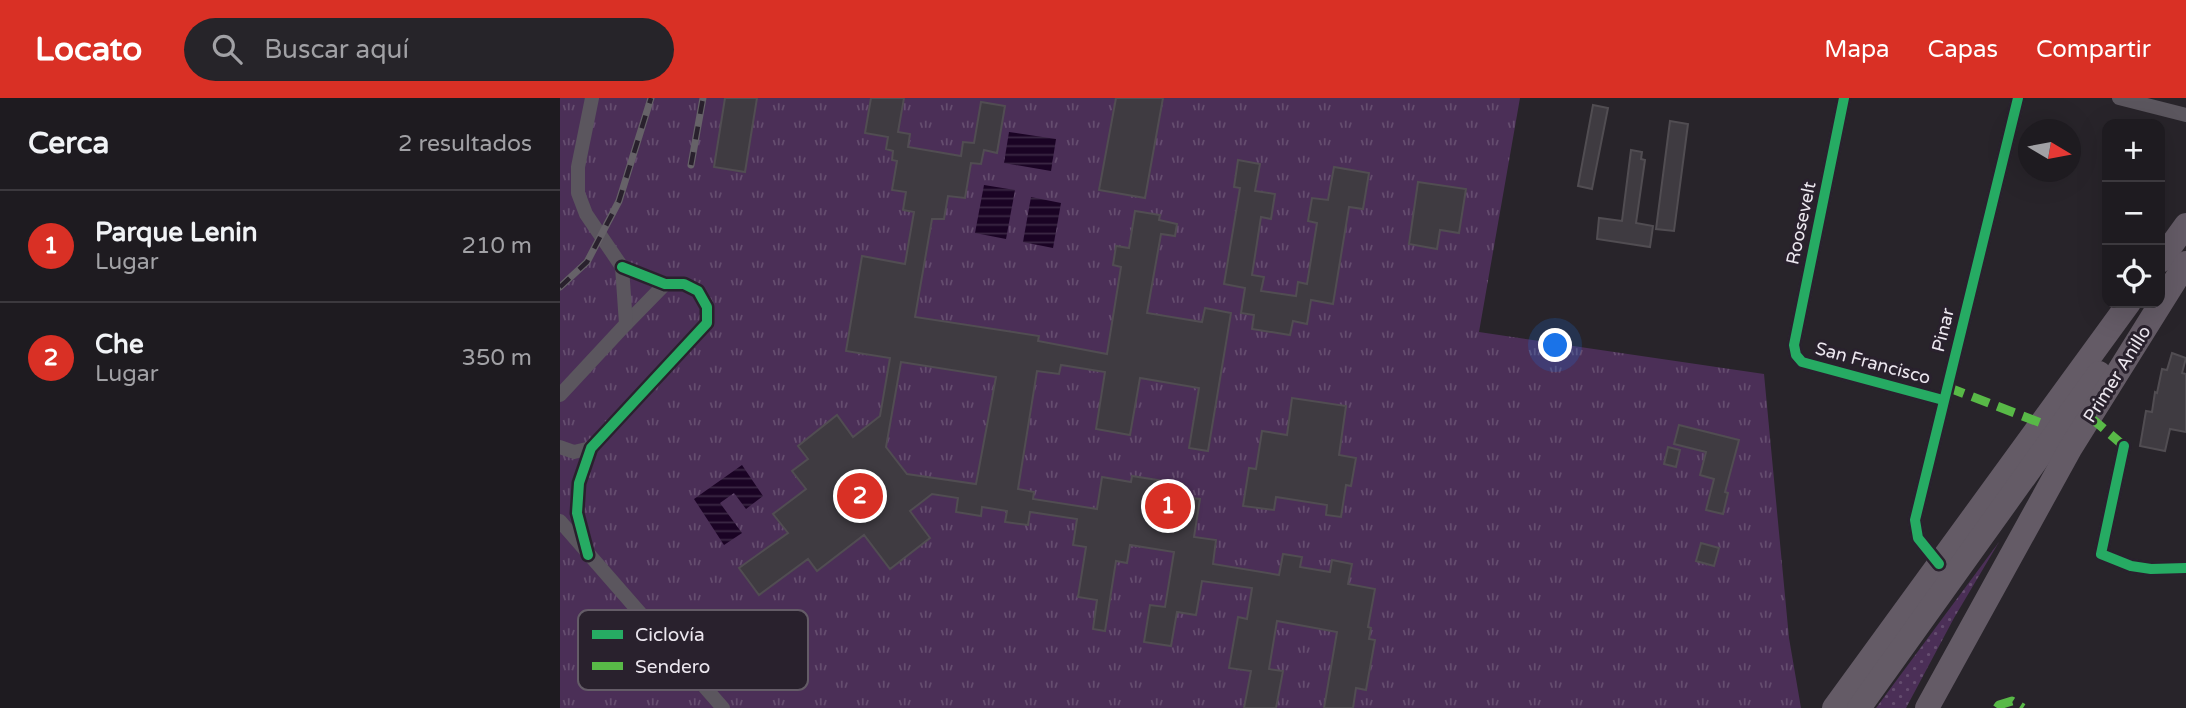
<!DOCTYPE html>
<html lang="es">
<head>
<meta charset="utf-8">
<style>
  :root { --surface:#1e1b20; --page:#262429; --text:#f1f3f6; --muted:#a1a1a5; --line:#3c393e; --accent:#d93025 }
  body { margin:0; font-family:"Varela Round",sans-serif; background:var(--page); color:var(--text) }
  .controls { position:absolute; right:21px; top:21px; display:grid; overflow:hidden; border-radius:14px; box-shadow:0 7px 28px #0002 }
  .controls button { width:63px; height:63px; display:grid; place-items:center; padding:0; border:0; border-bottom:2px solid var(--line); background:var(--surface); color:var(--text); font:35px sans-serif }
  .compass { position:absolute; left:1458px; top:21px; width:63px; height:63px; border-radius:50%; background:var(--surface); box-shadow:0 7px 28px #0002; rotate:100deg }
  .you { position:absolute; left:996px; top:248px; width:24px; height:24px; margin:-18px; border:5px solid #fff; border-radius:50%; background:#1a73e8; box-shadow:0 0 0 10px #1a73e833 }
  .badge { display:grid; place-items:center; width:46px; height:46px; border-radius:50%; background:var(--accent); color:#fff; font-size:23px; font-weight:700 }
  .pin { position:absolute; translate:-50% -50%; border:4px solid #fff; box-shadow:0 2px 7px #0006 }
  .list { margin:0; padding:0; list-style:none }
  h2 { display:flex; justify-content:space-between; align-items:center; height:91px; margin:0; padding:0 28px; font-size:30px }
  h2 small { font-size:23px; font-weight:400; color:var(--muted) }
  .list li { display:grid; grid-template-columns:46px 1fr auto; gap:21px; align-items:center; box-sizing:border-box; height:112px; padding:0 28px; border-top:2px solid var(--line) }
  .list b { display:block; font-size:26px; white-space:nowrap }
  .list p { margin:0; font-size:23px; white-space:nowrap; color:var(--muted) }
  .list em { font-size:23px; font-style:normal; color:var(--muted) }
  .icon { flex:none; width:38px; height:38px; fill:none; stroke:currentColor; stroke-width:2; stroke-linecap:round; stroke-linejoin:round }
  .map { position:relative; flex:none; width:1626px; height:610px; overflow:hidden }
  header { display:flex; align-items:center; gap:42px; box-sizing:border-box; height:98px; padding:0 35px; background:var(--accent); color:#fff }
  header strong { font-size:33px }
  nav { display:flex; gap:38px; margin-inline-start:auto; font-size:24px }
  .search { width:490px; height:63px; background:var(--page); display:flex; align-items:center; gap:18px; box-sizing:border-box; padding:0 24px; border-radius:38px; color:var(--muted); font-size:26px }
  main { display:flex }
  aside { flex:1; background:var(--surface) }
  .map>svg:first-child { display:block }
  .grass { fill:url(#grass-dots) }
  .park { fill:url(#park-tufts) }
  .water { fill:url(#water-rules) }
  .building { fill:#3f3b41; stroke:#514d52; stroke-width:2; fill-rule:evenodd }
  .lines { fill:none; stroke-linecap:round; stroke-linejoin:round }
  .street { stroke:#5b565e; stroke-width:14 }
  .highway { stroke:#645b66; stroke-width:24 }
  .rail-casing { stroke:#666268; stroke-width:7 }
  .rail { stroke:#29212d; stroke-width:4.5; stroke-dasharray:13; stroke-linecap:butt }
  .quiet { stroke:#58b947; stroke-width:9; stroke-dasharray:18 9; stroke-linecap:butt }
  .cycleway-casing { stroke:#29212d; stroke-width:15 }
  .cycleway { stroke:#26ab63; stroke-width:10 }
  .labels { text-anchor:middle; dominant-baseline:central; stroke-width:6; stroke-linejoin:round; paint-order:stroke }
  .street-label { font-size:18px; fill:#ece7ef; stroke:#29212d }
  .key { fill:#29212d; stroke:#645c67; stroke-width:2 }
  .key-label { font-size:19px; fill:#ece7ef }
</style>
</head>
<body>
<header>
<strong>Locato</strong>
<div class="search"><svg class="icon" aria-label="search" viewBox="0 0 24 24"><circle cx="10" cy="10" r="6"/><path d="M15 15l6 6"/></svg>Buscar aquí</div>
<nav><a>Mapa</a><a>Capas</a><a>Compartir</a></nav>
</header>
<main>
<aside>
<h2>Cerca<small>2 resultados</small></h2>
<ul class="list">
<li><span class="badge">1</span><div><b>Parque Lenin</b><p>Lugar</p></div><em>210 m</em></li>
<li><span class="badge">2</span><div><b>Che</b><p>Lugar</p></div><em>350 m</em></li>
</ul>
</aside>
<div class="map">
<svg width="1626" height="610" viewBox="0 0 1626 610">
  <defs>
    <pattern id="grass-dots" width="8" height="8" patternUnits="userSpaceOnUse" patternTransform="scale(1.75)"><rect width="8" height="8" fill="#4b2f57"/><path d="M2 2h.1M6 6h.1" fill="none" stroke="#654d6f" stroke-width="1.8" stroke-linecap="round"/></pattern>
    <pattern id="park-tufts" width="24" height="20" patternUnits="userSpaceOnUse" patternTransform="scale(1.75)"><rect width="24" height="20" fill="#4b2f57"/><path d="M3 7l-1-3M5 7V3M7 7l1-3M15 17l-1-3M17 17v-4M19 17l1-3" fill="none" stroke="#654d6f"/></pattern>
    <pattern id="water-rules" width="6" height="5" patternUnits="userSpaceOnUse" patternTransform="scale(1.75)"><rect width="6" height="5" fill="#1a0324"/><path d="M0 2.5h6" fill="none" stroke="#3b2844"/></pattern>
  </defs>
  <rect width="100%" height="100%" fill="#28242a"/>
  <!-- grass -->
  <polygon class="grass" points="1439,444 1394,520 1346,610 1316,610"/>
  <!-- park -->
  <polygon class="park" points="0,0 960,0 919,234 1204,276 1229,540 1241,610 0,610"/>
  <!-- water -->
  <g class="water">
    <polygon points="449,34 496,41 491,73 444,65"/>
    <polygon points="424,87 455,92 446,141 415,135"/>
    <polygon points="471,99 501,105 493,150 463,144"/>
    <polygon points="182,367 203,398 186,411 174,395 160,405 182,435 164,447 134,401"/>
  </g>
  <!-- building -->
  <g class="building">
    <polygon points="165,0 197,0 185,74 154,69"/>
    <path d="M311,0h33l-6,34 12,2 -2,13 53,9 2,-14 11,1 7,-41 24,4 -8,47 -13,-3 -3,14 -10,-1 -6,35 -17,-2 -4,23h-12l-17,98 124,19 -1,5 69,13 14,-87 -8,-2 3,-19 13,2 6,-37 25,4 -1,5 18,4 -2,12 -14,-2 -14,79 55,9 3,-14 26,5 -23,138 -19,-3 10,-60 -59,-10 -10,57 -34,-6 9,-57 -44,-7 -2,9 -22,-3 -19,118 16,3 -1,7 64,10 5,-32 29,5 1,-6 51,8 -2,13 19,2 -6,38 22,3 -3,24 66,11 4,-21 19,3 -2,10 30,5 2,-12 20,4 -4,20 27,5 -7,38 3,1 -2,11 6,1 -9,50 -10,-2 -3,20h-29l13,-76 -60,-11 -8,48 14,2 -7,37h-32l7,-37 -22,-3 9,-51 9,2 5,-31 -50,-7 -6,34 -19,-3 -6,34 -27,-4 6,-37 15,2 9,-55 -44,-7 -3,18 -11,-2 -11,70 -12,-2 4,-29 -19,-3 8,-50 -13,-2 4,-26 -47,-7 -2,13 -23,-3 2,-11 -25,-4 -1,9 -25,-4 2,-14 -26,-4 -22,17 20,27 -40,31 -26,-34 -47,36 -9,-12 -49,36 -20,-27 49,-35 -15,-19 33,-25 -14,-18 16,-12 -10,-13 39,-31 16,22 27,-21 10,-58 -44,-7 16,-95 43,8 9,-52 -11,-2 3,-18 -14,-2 5,-29 -5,-1 1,-9 -7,-2 2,-12 -23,-4zM341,264l95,15 -20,107 -69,-10 -21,-27z"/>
    <polygon points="556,0 603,0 585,100 539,92"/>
    <polygon points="1033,7 1048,10 1032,91 1018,88"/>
    <polygon points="1110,23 1128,26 1114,133 1096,131"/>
    <polygon points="1071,52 1082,54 1081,61 1085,62 1076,125 1093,128 1090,149 1037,141 1039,120 1062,123"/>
    <polygon points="678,62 700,66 695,93 715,96 711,121 701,119 692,177 704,179 701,193 736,198 738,184 747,186 757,125 748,123 752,100 768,102 774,69 809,75 803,111 789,109 773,206 751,202 747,226 733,223 730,237 692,231 694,217 681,215 685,190 664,186 680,90 674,89"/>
    <polygon points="858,84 906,91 899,135 880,132 877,151 849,146"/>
    <polygon points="1612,255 1626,260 1622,275 1626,276 1626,334 1610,331 1605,353 1580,348 1586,313 1592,314 1595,294 1597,295 1602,271 1607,272"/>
    <polygon points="732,300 786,308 779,357 796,360 791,388 786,387 781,419 766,417 767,407 716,399 714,412 683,408 689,370 696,371 702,333 727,337"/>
    <polygon points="1119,327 1179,342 1165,394 1168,395 1163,416 1146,412 1154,381 1140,377 1146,354 1114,346"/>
    <polygon points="1108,349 1120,352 1116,369 1104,366"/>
    <polygon points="1141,445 1159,450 1154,468 1136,463"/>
  </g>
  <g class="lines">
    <!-- street -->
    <g class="street">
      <polyline points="1284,0 1234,247 1236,257 1242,264 1383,302"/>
      <polyline points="1559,0 1626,17"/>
      <polyline points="66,226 105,186"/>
      <polyline points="0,297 66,226 62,169 26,116 18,95 18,69 32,0"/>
      <polyline points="1564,348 1541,456 1571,468 1591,471 1626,470"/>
      <polyline points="0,349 14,354 31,350"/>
      <polyline points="0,423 163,610"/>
      <polyline points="28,457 17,415 19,385 31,350 147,225 147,209 138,193 124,186 105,186 62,169"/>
      <polyline points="1379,466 1358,440 1355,422 1458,0"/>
    </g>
    <!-- highway -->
    <g class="highway">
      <polyline points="1600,163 1626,127"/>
      <polyline points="1274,610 1569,205"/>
      <polyline points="1299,610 1539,275"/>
      <polyline points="1367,610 1510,351 1626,165"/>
    </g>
    <!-- rail casing -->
    <g class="rail-casing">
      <g id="rail">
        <polyline points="131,67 143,0"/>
        <polyline points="0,189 27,164 59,103 91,0"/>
      </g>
    </g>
    <!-- rail -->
    <use href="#rail" class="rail"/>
    <!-- quiet -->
    <g class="quiet">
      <polyline points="1387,289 1481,325"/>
      <polyline points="1530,319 1564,348"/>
      <polyline points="1437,610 1439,607 1452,603 1463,610"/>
    </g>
    <!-- cycleway casing -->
    <g class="cycleway-casing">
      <g id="cycleway">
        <polyline points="1284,0 1234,247 1236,257 1242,264 1383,302"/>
        <polyline points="1564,348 1541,456 1571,468 1591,471 1626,470"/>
        <polyline points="28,457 17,415 19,385 31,350 147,225 147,209 138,193 124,186 105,186 62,169"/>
        <polyline points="1379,466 1358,440 1355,422 1458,0"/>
      </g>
    </g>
    <!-- cycleway -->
    <use href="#cycleway" class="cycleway"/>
  </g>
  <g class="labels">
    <!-- street labels -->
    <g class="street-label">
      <text transform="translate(1241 125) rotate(-78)">Roosevelt</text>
      <text transform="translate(1383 232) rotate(-76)">Pinar</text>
      <text transform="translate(1313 265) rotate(15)">San Francisco</text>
      <text transform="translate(1557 276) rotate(-58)">Primer Anillo</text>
    </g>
  </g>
  <!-- legend -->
  <rect x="18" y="512" width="230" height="80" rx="10" class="key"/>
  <rect x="32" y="532" width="31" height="9" fill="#26ab63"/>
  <rect x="32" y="564" width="31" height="8" fill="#58b947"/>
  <g class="key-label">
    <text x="75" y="543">Ciclovía</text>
    <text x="75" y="575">Sendero</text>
  </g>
</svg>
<div class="controls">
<button>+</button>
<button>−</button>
<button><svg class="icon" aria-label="locate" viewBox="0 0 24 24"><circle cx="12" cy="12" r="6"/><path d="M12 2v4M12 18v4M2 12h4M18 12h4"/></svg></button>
</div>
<svg class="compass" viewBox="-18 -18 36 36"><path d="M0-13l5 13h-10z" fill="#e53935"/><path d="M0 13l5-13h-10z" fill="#a1a1a5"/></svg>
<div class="you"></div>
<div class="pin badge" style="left:608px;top:408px">1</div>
<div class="pin badge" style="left:300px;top:398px">2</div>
</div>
</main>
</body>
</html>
